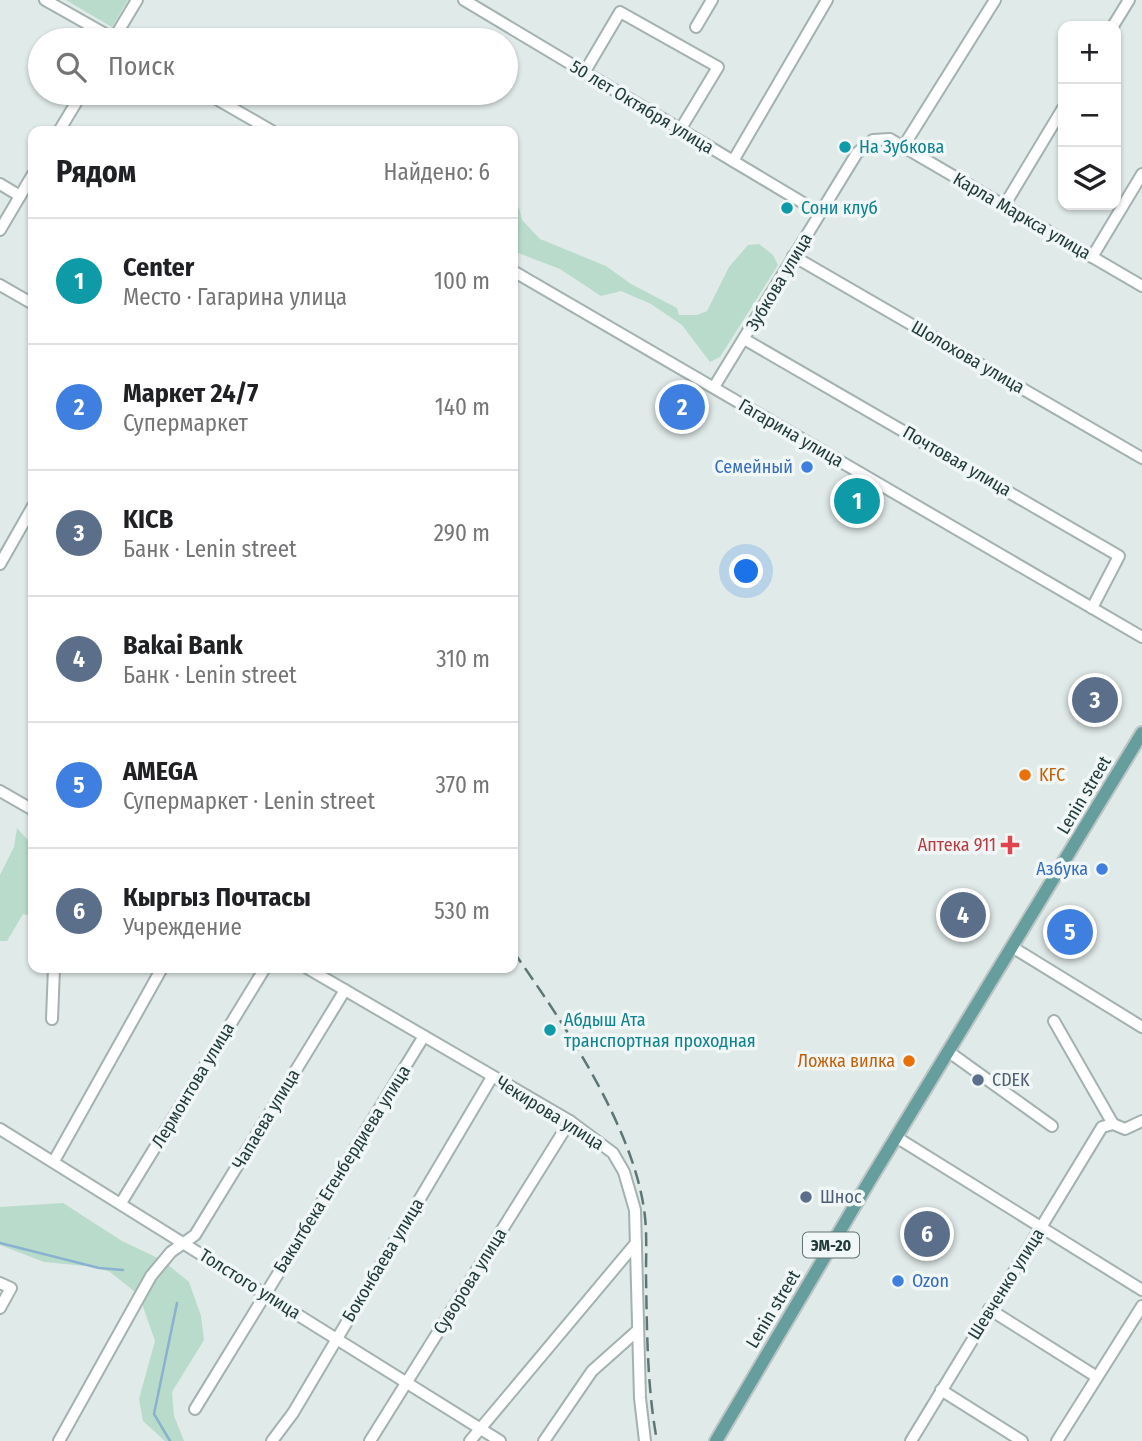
<!DOCTYPE html>
<html lang="ru">
<head>
<meta charset="utf-8">
<style>
  :root { --surface:#fff; --page:#f6f6f6; --text:#202124; --muted:#757577; --line:#e0e0e0; --accent:#0b8043 }
  body { margin:0; font-family:"Fira Sans Condensed",sans-serif; background:var(--page); color:var(--text) }
  .controls { position:absolute; right:21px; top:21px; display:grid; overflow:hidden; border-radius:14px; box-shadow:0 2px 5px #0004 }
  .controls button { width:63px; height:63px; display:grid; place-items:center; padding:0; border:0; border-bottom:2px solid var(--line); background:var(--surface); color:var(--text); font:35px sans-serif }
  .you { position:absolute; left:747px; top:572px; width:24px; height:24px; margin:-18px; border:5px solid #fff; border-radius:50%; background:#1a73e8; box-shadow:0 0 0 10px #1a73e833 }
  .badge { display:grid; place-items:center; width:46px; height:46px; border-radius:50%; background:var(--accent); color:#fff; font-size:23px; font-weight:700 }
  .pin { position:absolute; translate:-50% -50%; border:4px solid #fff; box-shadow:0 2px 7px #0006 }
  .list { margin:0; padding:0; list-style:none }
  h2 { display:flex; justify-content:space-between; align-items:center; height:91px; margin:0; padding:0 28px; font-size:30px }
  h2 small { font-size:23px; font-weight:400; color:var(--muted) }
  .list li { display:grid; grid-template-columns:46px 1fr auto; gap:21px; align-items:center; box-sizing:border-box; height:126px; padding:0 28px; border-top:2px solid var(--line) }
  .list b { display:block; font-size:26px; white-space:nowrap }
  .list p { margin:0; font-size:23px; white-space:nowrap; color:var(--muted) }
  .list em { font-size:23px; font-style:normal; color:var(--muted) }
  .icon { flex:none; width:38px; height:38px; fill:none; stroke:currentColor; stroke-width:2; stroke-linecap:round; stroke-linejoin:round }
  .map { position:relative; flex:none; width:1142px; height:1441px; overflow:hidden }
  .search { position:absolute; background:var(--surface); box-shadow:0 2px 5px #0004; left:28px; top:28px; width:490px; height:77px; display:flex; align-items:center; gap:18px; box-sizing:border-box; padding:0 24px; border-radius:38px; color:var(--muted); font-size:26px }
  .panel { position:absolute; background:var(--surface); box-shadow:0 2px 5px #0004; left:28px; top:126px; width:490px; height:847px; border-radius:14px }
  .map>svg:first-child { display:block }
  .green { fill:#b9dbcb }
  .lines { fill:none; stroke-linecap:round; stroke-linejoin:round }
  .stream { stroke:#8ab2ce; stroke-width:2.5 }
  .minor-casing { stroke:#a3b2b0; stroke-width:14 }
  .major-casing { stroke:#bcc4c4; stroke-width:16 }
  .minor { stroke:#fff; stroke-width:10 }
  .major { stroke:#669e9e; stroke-width:12 }
  .rail { stroke:#5c7676; stroke-width:2.5; stroke-dasharray:14 7; stroke-linecap:butt }
  .culture-dot { fill:#0f9aa8; stroke:#f0f7f6; stroke-width:2.5 }
  .shop-dot { fill:#3f7fe0; stroke:#f0f7f6; stroke-width:2.5 }
  .food-dot { fill:#e8710a; stroke:#f0f7f6; stroke-width:2.5 }
  .health-dot { fill:#e0444e; stroke:#f0f7f6; stroke-width:2.5 }
  .service-dot { fill:#5c6f8a; stroke:#f0f7f6; stroke-width:2.5 }
  .labels { text-anchor:middle; dominant-baseline:central; stroke-width:7; stroke-linejoin:round; paint-order:stroke }
  .shield { fill:#f0f7f6; stroke:#5f7372; stroke-width:2 }
  .shield-label { font-size:16px; font-weight:bold; fill:#213a3a }
  .street-label { font-size:18px; fill:#213a3a; stroke:#f0f7f6 }
  .culture-label { font-size:18px; fill:#0d838f; stroke:#f0f7f6; text-anchor:start }
  .shop-label { font-size:18px; fill:#366cbe; stroke:#f0f7f6; text-anchor:end }
  .food-label { font-size:18px; fill:#c56008; stroke:#f0f7f6; text-anchor:start }
  .health-label { font-size:18px; fill:#be3a42; stroke:#f0f7f6; text-anchor:end }
  .service-label { font-size:18px; fill:#4e5e75; stroke:#f0f7f6; text-anchor:start }
</style>
</head>
<body>
<div class="map">
<svg width="1142" height="1441" viewBox="0 0 1142 1441">
  <rect width="100%" height="100%" fill="#e0eae8"/>
  <!-- green -->
  <g class="green">
    <polygon points="66,0 128,0 112,27"/>
    <polygon points="513,201 519,208 522,220 540,239 606,266 631,284 677,308 679,315 697,315 707,311 729,267 748,245 759,244 773,255 778,265 720,357 710,362 682,325 651,304 621,291 601,296 560,269 513,251"/>
    <polygon points="17,828 33,846 33,916 23,914 7,941 0,941 0,875 14,847"/>
    <polygon points="63,1203 122,1241 162,1260 189,1282 201,1316 204,1340 172,1392 174,1416 184,1441 165,1441 143,1421 139,1399 155,1341 139,1295 110,1272 96,1267 44,1262 0,1245 0,1207"/>
  </g>
  <g class="lines">
    <!-- stream -->
    <g class="stream">
      <polyline points="0,1243 99,1268 123,1270"/>
      <polyline points="170,1441 154,1414 177,1303"/>
    </g>
    <!-- minor casing -->
    <g class="minor-casing">
      <g id="minor">
        <polyline points="45,0 116,40"/>
        <polyline points="464,0 820,213"/>
        <polyline points="1113,26 1129,0"/>
        <polyline points="696,27 712,0"/>
        <polyline points="113,40 137,0"/>
        <polyline points="584,73 620,12 718,67 680,130"/>
        <polyline points="206,93 272,131"/>
        <polyline points="59,131 82,93"/>
        <polyline points="903,147 995,0"/>
        <polyline points="733,161 827,0"/>
        <polyline points="0,184 20,196"/>
        <polyline points="1004,206 1063,108"/>
        <polyline points="0,230 33,174"/>
        <polyline points="793,256 1142,458"/>
        <polyline points="1092,257 1142,174"/>
        <polyline points="513,271 1142,637"/>
        <polyline points="0,285 33,304"/>
        <polyline points="744,339 1119,556 1092,608"/>
        <polyline points="714,387 857,153 873,140 890,139 1142,286"/>
        <polyline points="0,564 33,506"/>
        <polyline points="0,791 33,810"/>
        <polyline points="1012,947 1142,1027"/>
        <polyline points="307,968 570,1121 613,1153 624,1172 635,1210 640,1398 645,1441"/>
        <polyline points="52,1019 54,968"/>
        <polyline points="1054,1021 1113,1124"/>
        <polyline points="949,1052 1052,1126"/>
        <polyline points="0,1129 500,1441"/>
        <polyline points="896,1137 1142,1290"/>
        <polyline points="54,1161 162,968"/>
        <polyline points="121,1203 265,968"/>
        <polyline points="0,1283 11,1288 0,1308"/>
        <polyline points="989,1309 1097,1377"/>
        <polyline points="941,1390 1022,1441"/>
        <polyline points="195,1409 424,1036"/>
        <polyline points="59,1441 151,1276 171,1252 195,1235 345,990"/>
        <polyline points="272,1441 293,1413 492,1077"/>
        <polyline points="370,1441 570,1121"/>
        <polyline points="470,1441 636,1243"/>
        <polyline points="544,1441 592,1371 638,1330"/>
        <polyline points="911,1441 1102,1127 1113,1124 1125,1129 1142,1121"/>
        <polyline points="1057,1441 1142,1306"/>
      </g>
    </g>
    <!-- major casing -->
    <g class="major-casing">
      <polyline id="major" points="716,1441 870,1180 1142,733"/>
    </g>
    <!-- minor -->
    <use href="#minor" class="minor"/>
    <!-- major -->
    <use href="#major" class="major"/>
    <!-- rail -->
    <path class="rail" d="M513,951c50,71 123,179 132,266 2,19 1,39 1,59 1,55 1,111 11,165"/>
  </g>
  <!-- markers -->
  <g class="culture-dot">
    <circle cx="845" cy="147" r="7"/>
    <circle cx="787" cy="208" r="7"/>
    <circle cx="550" cy="1030" r="7"/>
  </g>
  <g class="shop-dot">
    <circle cx="807" cy="467" r="7"/>
    <circle cx="1102" cy="869" r="7"/>
    <circle cx="898" cy="1281" r="7"/>
  </g>
  <g class="food-dot">
    <circle cx="1025" cy="775" r="7"/>
    <circle cx="909" cy="1061" r="7"/>
  </g>
  <path class="health-dot" d="M1006.5 834.5h7v7h7v7h-7v7h-7v-7h-7v-7h7z"/>
  <g class="service-dot">
    <circle cx="978" cy="1080" r="7"/>
    <circle cx="806" cy="1197" r="7"/>
  </g>
  <g class="labels">
    <!-- shield labels -->
    <rect class="shield" x="803" y="1232.5" width="56" height="25" rx="5"/>
    <g class="shield-label">
      <text x="831" y="1245">ЭМ-20</text>
    </g>
    <!-- street labels -->
    <g class="street-label">
      <text transform="translate(642 107) rotate(31)">50 лет Октября улица</text>
      <text transform="translate(1022 216) rotate(30)">Карла Маркса улица</text>
      <text transform="translate(779 282) rotate(-59)">Зубкова улица</text>
      <text transform="translate(968 357) rotate(30)">Шолохова улица</text>
      <text transform="translate(791 433) rotate(30)">Гагарина улица</text>
      <text transform="translate(957 461) rotate(30)">Почтовая улица</text>
      <text transform="translate(1084 795) rotate(-59)">Lenin street</text>
      <text transform="translate(193 1085) rotate(-59)">Лермонтова улица</text>
      <text transform="translate(550 1113) rotate(32)">Чекирова улица</text>
      <text transform="translate(266 1119) rotate(-59)">Чапаева улица</text>
      <text transform="translate(342 1169) rotate(-58)">Бакытбека Егенбердиева улица</text>
      <text transform="translate(383 1260) rotate(-59)">Боконбаева улица</text>
      <text transform="translate(470 1281) rotate(-58)">Суворова улица</text>
      <text transform="translate(250 1284) rotate(32)">Толстого улица</text>
      <text transform="translate(1006 1284) rotate(-58)">Шевченко улица</text>
      <text transform="translate(773 1309) rotate(-59)">Lenin street</text>
    </g>
    <!-- culture labels -->
    <g class="culture-label">
      <text x="859" y="147">На Зубкова</text>
      <text x="801" y="208">Сони клуб</text>
      <text x="564" y="1020">Абдыш Ата<tspan x="564" dy="21">транспортная проходная</tspan></text>
    </g>
    <!-- shop labels -->
    <g class="shop-label">
      <text x="793" y="467">Семейный</text>
      <text x="1088" y="869">Азбука</text>
      <text x="912" y="1281" text-anchor="start">Ozon</text>
    </g>
    <!-- food labels -->
    <g class="food-label">
      <text x="1039" y="775">KFC</text>
      <text x="895" y="1061" text-anchor="end">Ложка вилка</text>
    </g>
    <!-- health labels -->
    <g class="health-label">
      <text x="996" y="845">Аптека 911</text>
    </g>
    <!-- service labels -->
    <g class="service-label">
      <text x="992" y="1080">CDEK</text>
      <text x="820" y="1197">Шнос</text>
    </g>
  </g>
</svg>
<div class="controls">
<button>+</button>
<button>−</button>
<button><svg class="icon" aria-label="layers" viewBox="0 0 24 24"><path d="M12 4l9 5-9 5-9-5zM3 14l9 5 9-5"/></svg></button>
</div>
<div class="you"></div>
<div class="pin badge" style="left:857px;top:501px;background:#0f9aa8">1</div>
<div class="pin badge" style="left:682px;top:407px;background:#3f7fe0">2</div>
<div class="pin badge" style="left:1095px;top:700px;background:#5c6f8a">3</div>
<div class="pin badge" style="left:963px;top:915px;background:#5c6f8a">4</div>
<div class="pin badge" style="left:1070px;top:932px;background:#3f7fe0">5</div>
<div class="pin badge" style="left:927px;top:1234px;background:#5c6f8a">6</div>
<div class="search"><svg class="icon" aria-label="search" viewBox="0 0 24 24"><circle cx="10" cy="10" r="6"/><path d="M15 15l6 6"/></svg>Поиск</div>
<section class="panel">
<h2>Рядом<small>Найдено: 6</small></h2>
<ul class="list">
<li><span class="badge" style="background:#0f9aa8">1</span><div><b>Center</b><p>Место · Гагарина улица</p></div><em>100 m</em></li>
<li><span class="badge" style="background:#3f7fe0">2</span><div><b>Маркет 24/7</b><p>Супермаркет</p></div><em>140 m</em></li>
<li><span class="badge" style="background:#5c6f8a">3</span><div><b>KICB</b><p>Банк · Lenin street</p></div><em>290 m</em></li>
<li><span class="badge" style="background:#5c6f8a">4</span><div><b>Bakai Bank</b><p>Банк · Lenin street</p></div><em>310 m</em></li>
<li><span class="badge" style="background:#3f7fe0">5</span><div><b>AMEGA</b><p>Супермаркет · Lenin street</p></div><em>370 m</em></li>
<li><span class="badge" style="background:#5c6f8a">6</span><div><b>Кыргыз Почтасы</b><p>Учреждение</p></div><em>530 m</em></li>
</ul>
</section>
</div>
</body>
</html>
